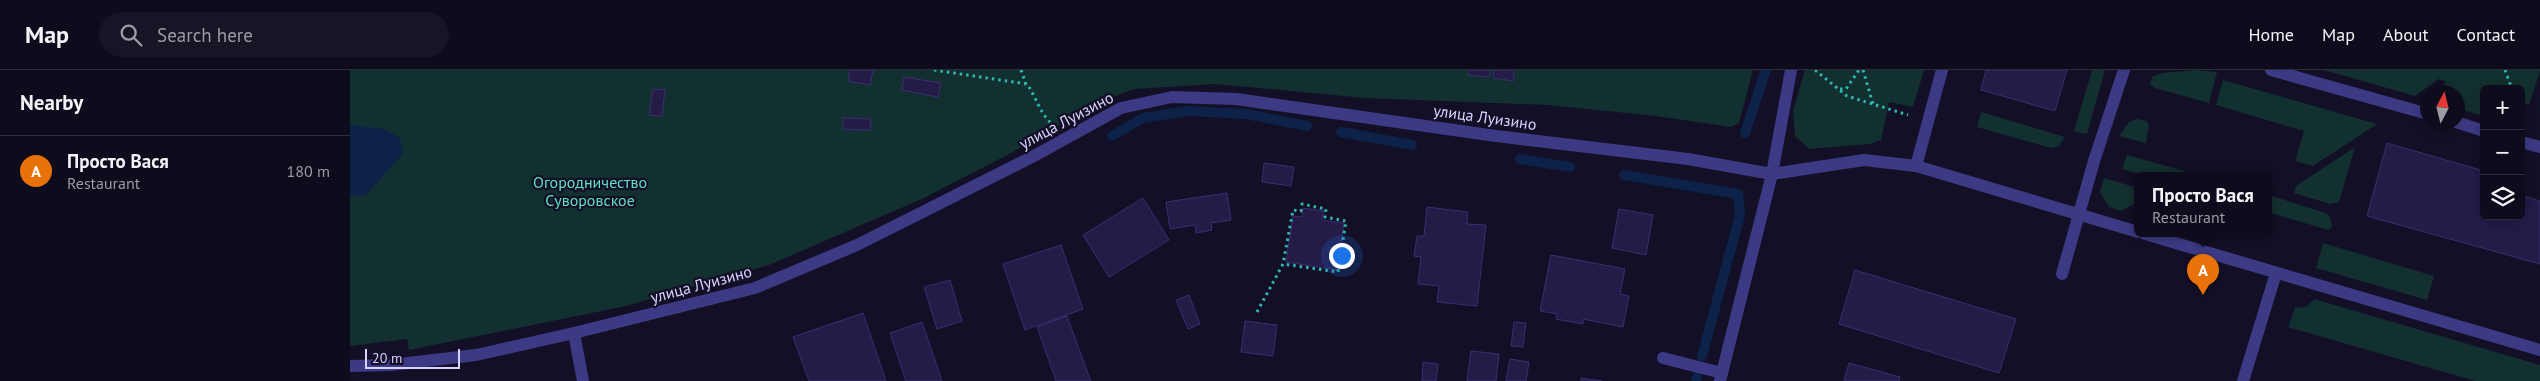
<!DOCTYPE html>
<html lang="en">
<head>
<meta charset="utf-8">
<style>
  :root { --surface:#0e0b1c; --page:#171425; --text:#f1f3f6; --muted:#9b9ba3; --line:#2e2b3b; --accent:#8c9099 }
  body { margin:0; font-family:"PT Sans",sans-serif; background:var(--page); color:var(--text) }
  .controls { position:absolute; right:15px; top:15px; display:grid; overflow:hidden; border-radius:8px; box-shadow:0 2px 12px #0003 }
  .controls button { width:45px; height:45px; display:grid; place-items:center; padding:0; border:0; border-bottom:1px solid var(--line); background:var(--surface); color:var(--text); font:25px sans-serif }
  .compass { position:absolute; left:2070px; top:15px; width:45px; height:45px; border-radius:50%; background:var(--surface); box-shadow:0 2px 12px #0003; rotate:7deg }
  .scale { position:absolute; left:15px; bottom:12px; width:95px; box-sizing:border-box; padding-left:5px; border:2px solid #d9d4ff; border-top:0; font-size:14px; line-height:18px; white-space:nowrap; color:#d9d4ff; -webkit-text-stroke:4px #130f26; paint-order:stroke }
  .you { position:absolute; left:991px; top:185px; width:18px; height:18px; margin:-12px; border:4px solid #fff; border-radius:50%; background:#1a73e8; box-shadow:0 0 0 8px #1a73e833 }
  .badge { display:grid; place-items:center; width:32px; height:32px; border-radius:50%; background:var(--accent); color:#fff; font-size:16px; font-weight:700 }
  .pin { position:absolute; translate:-50% -41px; filter:drop-shadow(0 1px 2px #0008) }
  .pin::after { content:''; position:absolute; top:26px; width:18px; height:15px; background:inherit; clip-path:polygon(0 0,100% 0,50% 100%) }
  .popup { position:absolute; left:1784px; top:102px; width:138px; height:65px; box-sizing:border-box; display:grid; place-content:center; border-radius:8px; background:var(--surface); filter:drop-shadow(0 1px 4px #0005); font-size:16px; white-space:nowrap; color:var(--muted) }
  .popup b { font-size:19px; color:var(--text) }
  .popup::after { content:''; position:absolute; left:50%; top:100%; margin-left:-10px; border:10px solid transparent; border-top-color:var(--surface) }
  .list { margin:0; padding:0; list-style:none }
  h2 { display:flex; justify-content:space-between; align-items:center; height:65px; margin:0; padding:0 20px; font-size:21px }
  h2 small { font-size:16px; font-weight:400; color:var(--muted) }
  .list li { display:grid; grid-template-columns:32px 1fr auto; gap:15px; align-items:center; box-sizing:border-box; height:70px; padding:0 20px; border-top:1px solid var(--line) }
  .list b { display:block; font-size:19px; white-space:nowrap }
  .list p { margin:0; font-size:16px; white-space:nowrap; color:var(--muted) }
  .list em { font-size:16px; font-style:normal; color:var(--muted) }
  .icon { flex:none; width:28px; height:28px; fill:none; stroke:currentColor; stroke-width:2; stroke-linecap:round; stroke-linejoin:round }
  .map { position:relative; flex:none; width:2190px; height:311px; overflow:hidden }
  header { display:flex; align-items:center; gap:30px; box-sizing:border-box; height:70px; padding:0 25px; background:var(--surface); border-bottom:1px solid var(--line) }
  header strong { font-size:24px }
  nav { display:flex; gap:28px; margin-inline-start:auto; font-size:18px }
  .search { width:350px; height:45px; background:var(--page); display:flex; align-items:center; gap:12px; box-sizing:border-box; padding:0 18px; border-radius:28px; color:var(--muted); font-size:19px }
  main { display:flex }
  aside { flex:1; background:var(--surface) }
  .map>svg:first-child { display:block }
  .green { fill:#12302f }
  .water { fill:#0c2248 }
  .lines { fill:none; stroke-linecap:round; stroke-linejoin:round }
  .stream { stroke:#0c2248; stroke-width:10 }
  .building { fill:#241b47; stroke:#3b2d73 }
  .path { stroke:#2fb8b0; stroke-width:3; stroke-dasharray:2.5 4; stroke-linecap:butt }
  .lane { stroke:#3d3a85; stroke-width:12 }
  .street { stroke:#3d3a85; stroke-width:12 }
  .labels { text-anchor:middle; dominant-baseline:central; stroke-width:4.5; stroke-linejoin:round; paint-order:stroke }
  .street-label { font-size:16px; fill:#d9d4ff; stroke:#130f26 }
  .park-label { font-size:16px; fill:#5fe0c0; stroke:#130f26 }
</style>
</head>
<body>
<header>
<strong>Map</strong>
<div class="search"><svg class="icon" aria-label="search" viewBox="0 0 24 24"><circle cx="10" cy="10" r="6"/><path d="M15 15l6 6"/></svg>Search here</div>
<nav><a>Home</a><a>Map</a><a>About</a><a>Contact</a></nav>
</header>
<main>
<aside>
<h2>Nearby<small></small></h2>
<ul class="list">
<li><span class="badge" style="background:#e8710a">A</span><div><b>Просто Вася</b><p>Restaurant</p></div><em>180 m</em></li>
</ul>
</aside>
<div class="map">
<svg width="2190" height="311" viewBox="0 0 2190 311">
  <rect width="100%" height="100%" fill="#130f26"/>
  <!-- green -->
  <g class="green">
    <polygon points="0,0 1403,0 1389,53 1381,57 1306,46 1198,35 1014,28 866,14 784,19 749,32 661,83 574,128 419,195 276,236 59,280 57,269 0,276"/>
    <polygon points="1455,0 1574,0 1563,37 1539,32 1531,70 1520,74 1459,79 1445,66 1443,41"/>
    <polygon points="1742,0 1755,0 1737,64 1724,61"/>
    <polygon points="1846,0 1867,2 1859,33 1805,18 1800,14 1802,7 1812,3"/>
    <polygon points="1974,0 2190,0 2190,1 2179,35 2171,32 2171,19 2134,19 2134,46 2108,39 2108,22 2083,22 2097,12 2089,9 2065,26"/>
    <polygon points="1873,10 2027,54 1963,96 1945,91 1954,61 1866,35"/>
    <polygon points="1631,42 1715,67 1709,76 1701,78 1627,57"/>
    <polygon points="1788,49 1797,51 1799,55 1796,73 1769,66 1779,52"/>
    <polygon points="2005,77 1989,132 1980,134 1944,123 1946,116"/>
    <polygon points="1777,85 1852,106 1797,106 1772,99"/>
    <polygon points="1754,108 1788,118 1787,133 1771,141 1759,137 1750,122"/>
    <polygon points="1922,126 1976,143 1980,147 1982,157 1978,160 1918,142"/>
    <polygon points="1973,173 2084,206 2077,230 1966,198"/>
    <polygon points="1964,229 2190,295 2190,311 2125,311 1938,257 1945,238 1956,237"/>
  </g>
  <!-- water -->
  <polygon class="water" points="0,55 34,59 50,68 53,84 15,126 0,125"/>
  <g class="lines">
    <!-- stream -->
    <g class="stream">
      <polyline points="991,62 1062,75"/>
      <polyline points="1395,63 1416,0"/>
      <polyline points="762,66 793,48 837,41 896,44 957,56"/>
      <polyline points="1170,89 1220,97"/>
      <polyline points="1274,105 1388,124 1390,145 1352,286"/>
      <polyline points="1346,311 1347,307"/>
    </g>
  </g>
  <!-- building -->
  <g class="building">
    <polygon points="500,0 523,0 520,15 498,11"/>
    <polygon points="1119,0 1140,0 1139,7 1118,5"/>
    <polygon points="1144,0 1164,0 1163,11 1143,8"/>
    <polygon points="1636,0 1717,0 1705,41 1631,20"/>
    <polygon points="554,7 591,13 588,27 552,20"/>
    <polygon points="303,19 315,20 312,46 299,45"/>
    <polygon points="493,48 521,49 520,60 493,59"/>
    <polygon points="2037,73 2134,101 2134,146 2171,146 2171,125 2190,131 2190,194 2017,146"/>
    <polygon points="914,93 944,97 941,116 912,112"/>
    <polygon points="877,123 881,150 861,153 862,160 846,163 845,155 820,159 816,132"/>
    <polygon points="793,128 819,170 759,207 733,165"/>
    <polygon points="1077,137 1118,142 1117,154 1136,155 1127,236 1087,232 1089,216 1068,214 1071,187 1064,186 1067,166 1074,166"/>
    <polygon points="953,138 974,141 972,150 994,153 987,200 936,192 943,146 952,147"/>
    <polygon points="1269,139 1303,145 1296,185 1262,178"/>
    <polygon points="711,175 733,239 675,260 653,194"/>
    <polygon points="1201,185 1275,199 1270,224 1279,226 1273,257 1233,249 1233,254 1206,249 1207,244 1190,241"/>
    <polygon points="1505,200 1666,249 1649,303 1489,254"/>
    <polygon points="600,210 612,251 587,259 574,217"/>
    <polygon points="839,225 850,254 838,259 826,230"/>
    <polygon points="513,243 536,311 459,311 443,267"/>
    <polygon points="717,246 737,301 741,311 706,311 687,257"/>
    <polygon points="895,251 927,255 923,286 891,282"/>
    <polygon points="572,252 592,311 556,311 540,263"/>
    <polygon points="1164,252 1176,253 1173,277 1161,276"/>
    <polygon points="1121,281 1149,284 1146,311 1117,311"/>
    <polygon points="1160,289 1179,292 1176,311 1156,311"/>
    <polygon points="1073,292 1088,294 1086,311 1072,311"/>
    <polygon points="1499,293 1550,307 1549,311 1494,311"/>
    <polygon points="1231,308 1252,311 1231,311"/>
  </g>
  <g class="lines">
    <!-- path -->
    <g class="path">
      <path d="M584,0l93,14c9,13 12,27 23,38"/>
      <polyline points="671,0 676,14"/>
      <polyline points="1465,0 1497,26 1558,45"/>
      <polyline points="1513,0 1523,34"/>
      <polyline points="2155,0 2162,19"/>
      <polyline points="1490,19 1496,19 1509,0"/>
      <polyline points="907,242 933,194 943,140 951,141 952,134 976,139 975,147 996,151 988,202 933,194"/>
    </g>
    <!-- lane -->
    <g class="lane">
      <polyline points="1921,0 2078,44"/>
      <polyline points="2106,52 2134,61"/>
      <polyline points="2171,72 2190,77"/>
      <polyline points="1422,104 1441,0"/>
      <polyline points="1712,204 1744,91 1774,0"/>
      <polyline points="224,263 233,311"/>
      <polyline points="1313,288 1372,303"/>
    </g>
    <!-- street -->
    <g class="street">
      <polyline points="1566,96 1592,0"/>
      <polyline points="1795,164 2190,280"/>
      <polyline points="0,296 41,295 126,285 224,263 405,218 507,175 684,86 771,38 822,27 886,29 1146,66 1338,89 1422,104 1514,90 1566,96 1788,162"/>
      <polyline points="1370,311 1422,104"/>
      <polyline points="1893,311 1926,203"/>
    </g>
  </g>
  <g class="labels">
    <!-- street labels -->
    <g class="street-label">
      <text transform="translate(1135 47) rotate(8)">улица Луизино</text>
      <text transform="translate(716 50) rotate(-28)">улица Луизино</text>
      <text transform="translate(351 214) rotate(-15)">улица Луизино</text>
    </g>
    <!-- park labels -->
    <g class="park-label">
      <text x="240" y="112">Огородничество<tspan x="240" dy="18">Суворовское</tspan></text>
    </g>
  </g>
</svg>
<div class="controls">
<button>+</button>
<button>−</button>
<button><svg class="icon" aria-label="layers" viewBox="0 0 24 24"><path d="M12 4l9 5-9 5-9-5zM3 14l9 5 9-5"/></svg></button>
</div>
<svg class="compass" viewBox="-18 -18 36 36"><path d="M0-13l5 13h-10z" fill="#e53935"/><path d="M0 13l5-13h-10z" fill="#9b9ba3"/></svg>
<div class="scale">20 m</div>
<div class="you"></div>
<div class="pin badge" style="left:1853px;top:225px;background:#e8710a">A</div>
<div class="popup"><b>Просто Вася</b>Restaurant</div>
</div>
</main>
</body>
</html>
